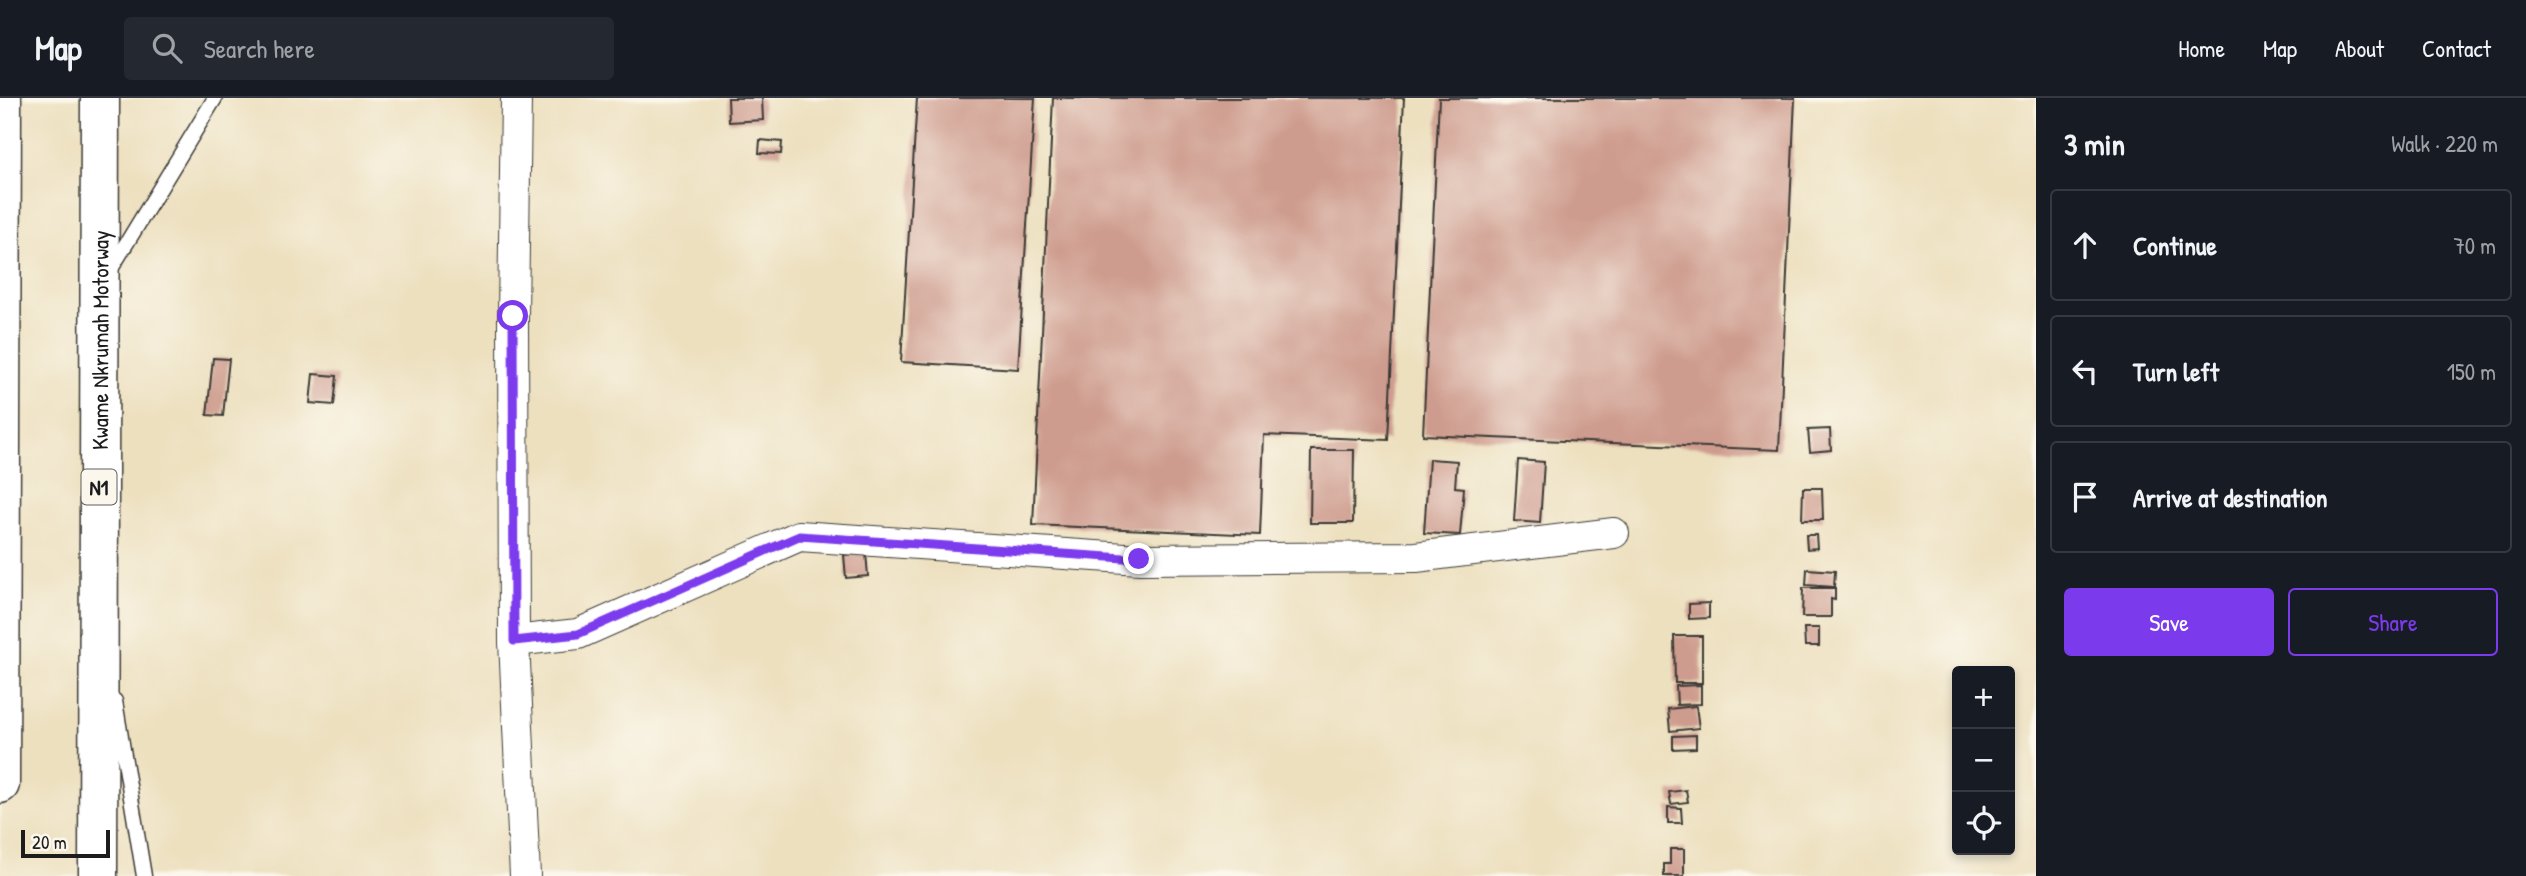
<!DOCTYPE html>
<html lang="en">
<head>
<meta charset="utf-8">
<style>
  :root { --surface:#171b24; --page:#242831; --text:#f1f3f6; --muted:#9ea1a6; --line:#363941; --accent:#7c3aed }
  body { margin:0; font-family:"Patrick Hand",sans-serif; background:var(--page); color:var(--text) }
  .controls { position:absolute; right:21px; bottom:21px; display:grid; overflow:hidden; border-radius:7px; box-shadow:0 4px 10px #0003 }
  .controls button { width:63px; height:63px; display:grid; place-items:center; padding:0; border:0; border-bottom:2px solid var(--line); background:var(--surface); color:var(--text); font:35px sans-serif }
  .scale { position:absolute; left:21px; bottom:18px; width:89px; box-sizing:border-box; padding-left:7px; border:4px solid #1c1c1c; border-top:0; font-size:19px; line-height:24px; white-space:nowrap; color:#1c1c1c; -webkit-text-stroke:5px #fbf7ec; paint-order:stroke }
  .stop { position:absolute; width:21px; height:21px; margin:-16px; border:5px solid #7c3aed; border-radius:50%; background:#fff }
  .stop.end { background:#7c3aed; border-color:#fff; box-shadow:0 2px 7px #0008 }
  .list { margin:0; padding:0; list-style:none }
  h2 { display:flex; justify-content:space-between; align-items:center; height:91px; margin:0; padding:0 28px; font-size:30px }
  h2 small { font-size:23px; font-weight:400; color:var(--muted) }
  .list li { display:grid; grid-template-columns:46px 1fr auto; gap:21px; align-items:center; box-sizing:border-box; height:112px; margin:0 14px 14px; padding:0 14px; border:2px solid var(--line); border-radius:7px }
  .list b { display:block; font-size:26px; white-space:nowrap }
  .list em { font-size:23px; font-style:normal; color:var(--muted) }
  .actions { display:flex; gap:14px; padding:21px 28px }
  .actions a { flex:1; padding:16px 0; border:2px solid var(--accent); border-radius:7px; text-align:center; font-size:24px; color:var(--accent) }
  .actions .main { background:var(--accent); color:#fff }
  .icon { flex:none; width:38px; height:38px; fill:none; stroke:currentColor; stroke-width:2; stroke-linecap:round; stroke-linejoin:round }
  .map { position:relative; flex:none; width:2036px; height:778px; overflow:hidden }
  header { display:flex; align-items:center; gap:42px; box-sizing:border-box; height:98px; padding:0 35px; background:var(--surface); border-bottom:2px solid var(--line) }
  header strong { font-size:33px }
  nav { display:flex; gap:38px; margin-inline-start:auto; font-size:24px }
  .search { width:490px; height:63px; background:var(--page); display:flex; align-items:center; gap:18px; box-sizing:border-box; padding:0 24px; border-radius:7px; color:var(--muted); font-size:26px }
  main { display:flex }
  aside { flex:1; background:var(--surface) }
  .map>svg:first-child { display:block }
  .building { fill:#ce9c8e }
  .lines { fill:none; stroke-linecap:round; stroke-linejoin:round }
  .lane-casing { stroke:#3b3934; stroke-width:17 }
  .street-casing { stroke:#3b3934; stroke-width:32 }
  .highway-casing { stroke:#3b3934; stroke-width:41 }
  .lane { stroke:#fff; stroke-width:14 }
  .street { stroke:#fff; stroke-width:30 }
  .highway { stroke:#fff; stroke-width:38 }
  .route { stroke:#7c3aed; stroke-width:9 }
  .labels { text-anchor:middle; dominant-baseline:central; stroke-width:5; stroke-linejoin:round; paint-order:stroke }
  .shield { fill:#fbf7ec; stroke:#5f5e5a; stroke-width:2 }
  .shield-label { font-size:21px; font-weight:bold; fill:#1c1c1c }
  .street-label { font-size:23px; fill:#1c1c1c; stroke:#fbf7ec }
</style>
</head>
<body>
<header>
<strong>Map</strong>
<div class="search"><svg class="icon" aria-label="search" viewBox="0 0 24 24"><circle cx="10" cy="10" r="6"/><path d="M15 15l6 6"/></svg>Search here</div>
<nav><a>Home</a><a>Map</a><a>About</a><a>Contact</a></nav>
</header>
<main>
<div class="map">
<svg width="2036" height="778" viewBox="0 0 2036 778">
  <rect width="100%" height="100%" fill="#fbf7ec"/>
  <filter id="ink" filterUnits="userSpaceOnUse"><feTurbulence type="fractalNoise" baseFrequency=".0143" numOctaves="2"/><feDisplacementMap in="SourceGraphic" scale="14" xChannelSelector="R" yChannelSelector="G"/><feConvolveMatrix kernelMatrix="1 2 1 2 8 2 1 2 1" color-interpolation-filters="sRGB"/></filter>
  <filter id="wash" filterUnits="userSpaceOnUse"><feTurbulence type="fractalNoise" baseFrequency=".00686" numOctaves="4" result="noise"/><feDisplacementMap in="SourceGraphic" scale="28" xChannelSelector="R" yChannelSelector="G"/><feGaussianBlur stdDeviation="1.57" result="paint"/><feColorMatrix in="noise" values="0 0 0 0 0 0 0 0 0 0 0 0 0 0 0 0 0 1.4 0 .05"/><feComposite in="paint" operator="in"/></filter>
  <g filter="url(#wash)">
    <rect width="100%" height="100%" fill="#ede0bf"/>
    <g id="blocks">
      <!-- building -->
      <g class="building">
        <polygon points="728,0 762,0 763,22 729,24"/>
        <polygon points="917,0 1035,0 1018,271 901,264"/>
        <polygon points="1053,0 1404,0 1388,342 1264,337 1260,437 1033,427"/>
        <polygon points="1439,0 1795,0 1779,352 1423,337"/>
        <polygon points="760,42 782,44 781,56 759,55"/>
        <polygon points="213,260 229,261 223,318 207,317"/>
        <polygon points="313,276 337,278 334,307 310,305"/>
        <polygon points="1830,331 1831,352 1810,354 1808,332"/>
        <polygon points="1311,352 1354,352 1353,425 1310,425"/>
        <polygon points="1429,361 1457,363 1455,389 1464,390 1460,437 1424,435"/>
        <polygon points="1518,362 1544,364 1540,425 1514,423"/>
        <polygon points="1803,390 1822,390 1823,422 1802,422"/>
        <polygon points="1806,437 1816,437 1817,450 1807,451"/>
        <polygon points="866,455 868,478 846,480 844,457"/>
        <polygon points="1807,471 1835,473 1834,489 1806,487"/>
        <polygon points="1803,490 1835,490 1835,502 1831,501 1831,519 1802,519"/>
        <polygon points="1709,505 1709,520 1689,521 1689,506"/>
        <polygon points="1804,530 1819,530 1819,548 1805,548"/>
        <polygon points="1674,538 1702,538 1702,585 1675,585"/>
        <polygon points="1701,587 1701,606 1677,607 1676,588"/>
        <polygon points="1696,608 1699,630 1670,633 1668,611"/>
        <polygon points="1696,637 1696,650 1673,651 1673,638"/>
        <polygon points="1686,692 1688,704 1671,706 1669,694"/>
        <polygon points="1668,709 1681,710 1682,725 1668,725"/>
        <polygon points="1670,751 1684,751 1684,778 1664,778 1664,766 1670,766"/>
      </g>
    </g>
  </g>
  <g filter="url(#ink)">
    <use href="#blocks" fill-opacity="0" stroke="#3b3934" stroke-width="2"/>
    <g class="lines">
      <!-- lane casing -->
      <g class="lane-casing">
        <g id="lane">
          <polyline points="109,174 215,0"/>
          <polyline points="115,603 144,778"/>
        </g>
      </g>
      <!-- street casing -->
      <g class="street-casing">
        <g id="street">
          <polyline points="516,0 513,218 514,543 525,778"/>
          <polyline points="514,543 578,536 799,438 1140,461 1416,459 1614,435"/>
        </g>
      </g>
      <!-- highway casing -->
      <g class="highway-casing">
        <g id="highway">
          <polyline points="0,686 2,0"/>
          <path id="s1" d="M98,778l2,-778"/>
        </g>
      </g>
      <!-- lane -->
      <use href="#lane" class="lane"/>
      <!-- street -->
      <use href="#street" class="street"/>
      <!-- highway -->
      <use href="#highway" class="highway"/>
    </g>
  </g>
  <g class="lines" filter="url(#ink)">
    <!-- route -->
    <polyline class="route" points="513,218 514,543 578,536 799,438 1139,461"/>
  </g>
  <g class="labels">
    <!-- shield labels -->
    <rect class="shield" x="81.5" y="371.5" width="35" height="35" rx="5"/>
    <g class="shield-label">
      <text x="99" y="389">N1</text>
    </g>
    <!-- street labels -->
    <g class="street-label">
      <text stroke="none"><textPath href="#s1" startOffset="536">Kwame Nkrumah Motorway</textPath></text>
    </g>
  </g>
</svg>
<div class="controls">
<button>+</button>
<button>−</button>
<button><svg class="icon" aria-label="locate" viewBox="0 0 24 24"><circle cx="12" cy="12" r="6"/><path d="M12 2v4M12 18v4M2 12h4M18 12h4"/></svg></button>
</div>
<div class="scale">20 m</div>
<div class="stop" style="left:513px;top:218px"></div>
<div class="stop end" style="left:1139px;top:461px"></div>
</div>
<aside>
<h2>3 min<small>Walk · 220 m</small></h2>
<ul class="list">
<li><svg class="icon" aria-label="ahead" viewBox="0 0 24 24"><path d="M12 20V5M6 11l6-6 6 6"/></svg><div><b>Continue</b></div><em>70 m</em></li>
<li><svg class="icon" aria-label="left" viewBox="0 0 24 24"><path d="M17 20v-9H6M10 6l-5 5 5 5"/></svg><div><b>Turn left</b></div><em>150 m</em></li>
<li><svg class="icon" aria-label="arrive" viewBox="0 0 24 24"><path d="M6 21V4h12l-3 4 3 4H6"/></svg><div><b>Arrive at destination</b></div></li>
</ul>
<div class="actions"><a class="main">Save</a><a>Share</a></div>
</aside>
</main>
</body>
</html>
